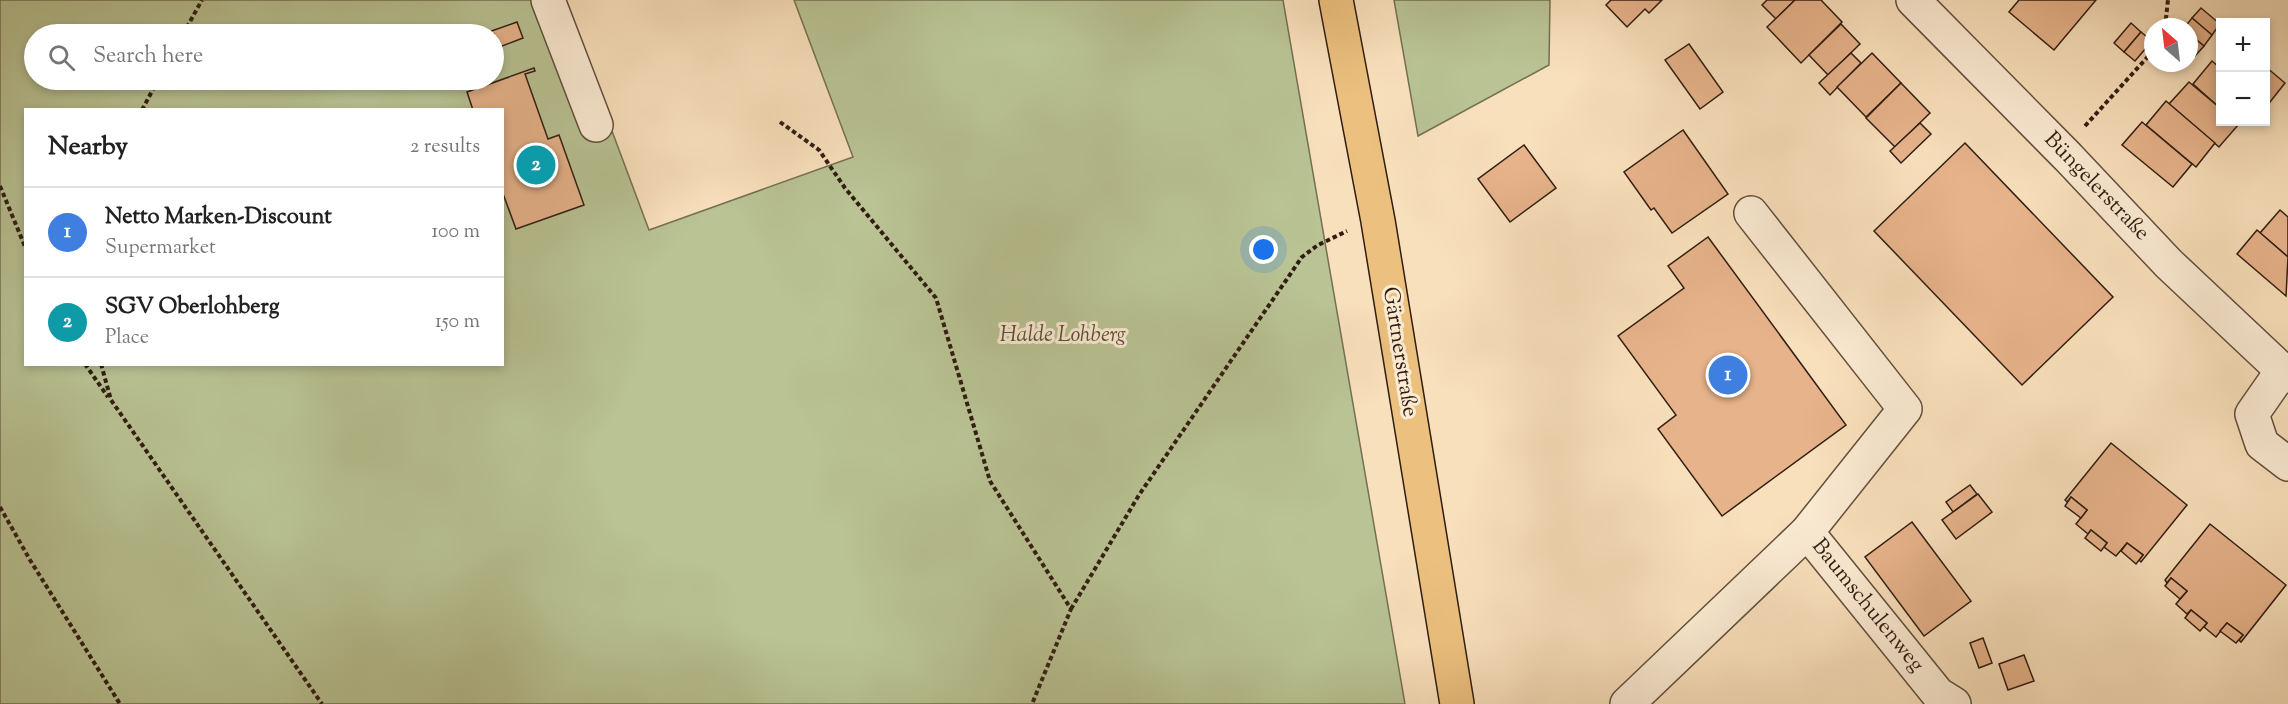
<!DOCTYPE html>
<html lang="en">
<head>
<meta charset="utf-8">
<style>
  :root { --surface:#fff; --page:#f2f2f2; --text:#222; --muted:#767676; --line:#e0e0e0; --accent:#8f2418 }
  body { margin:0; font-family:"Sorts Mill Goudy",serif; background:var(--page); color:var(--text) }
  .controls { position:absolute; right:18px; top:18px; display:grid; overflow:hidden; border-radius:0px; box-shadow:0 3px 9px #0003 }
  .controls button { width:54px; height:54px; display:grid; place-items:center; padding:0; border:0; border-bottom:2px solid var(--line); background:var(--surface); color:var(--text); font:30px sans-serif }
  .compass { position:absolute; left:2144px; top:18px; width:54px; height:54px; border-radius:50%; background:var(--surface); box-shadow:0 3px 9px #0003; rotate:332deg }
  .you { position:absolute; left:1264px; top:250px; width:21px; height:21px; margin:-15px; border:4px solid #fff; border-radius:50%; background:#1a73e8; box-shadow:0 0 0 9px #1a73e833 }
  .badge { display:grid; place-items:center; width:39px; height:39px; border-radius:50%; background:var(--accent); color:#fff; font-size:20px; font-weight:700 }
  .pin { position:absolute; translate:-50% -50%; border:3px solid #fff; box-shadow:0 2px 6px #0006 }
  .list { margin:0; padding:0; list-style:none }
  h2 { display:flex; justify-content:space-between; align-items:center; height:78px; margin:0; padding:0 24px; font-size:26px }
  h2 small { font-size:20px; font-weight:400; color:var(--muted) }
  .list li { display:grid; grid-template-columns:39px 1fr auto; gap:18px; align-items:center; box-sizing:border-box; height:90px; padding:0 24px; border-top:2px solid var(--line) }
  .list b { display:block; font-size:22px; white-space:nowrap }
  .list p { margin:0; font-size:20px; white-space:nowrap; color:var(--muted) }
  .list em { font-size:20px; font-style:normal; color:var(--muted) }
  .icon { flex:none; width:33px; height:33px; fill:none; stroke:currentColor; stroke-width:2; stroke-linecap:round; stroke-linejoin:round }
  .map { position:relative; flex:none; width:2288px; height:704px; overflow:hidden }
  .search { position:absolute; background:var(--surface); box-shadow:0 3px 9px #0003; left:24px; top:24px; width:480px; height:66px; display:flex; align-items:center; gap:15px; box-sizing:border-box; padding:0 21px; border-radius:33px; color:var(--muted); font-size:22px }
  .panel { position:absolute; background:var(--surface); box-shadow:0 3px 9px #0003; left:24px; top:108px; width:480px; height:258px; border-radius:0px }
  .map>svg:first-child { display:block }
  .green { fill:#b9c394; stroke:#747053; stroke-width:1.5; fill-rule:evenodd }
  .building { fill:#e7b38b; stroke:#301d12; stroke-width:1.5 }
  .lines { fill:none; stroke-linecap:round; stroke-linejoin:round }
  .minor-casing { stroke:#624e3c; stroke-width:36 }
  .major-casing { stroke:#301d12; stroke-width:36 }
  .path { stroke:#301d12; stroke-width:4; stroke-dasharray:4.5 3; stroke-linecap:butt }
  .minor { stroke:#fbebd3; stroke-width:33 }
  .major { stroke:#ecc07e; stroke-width:33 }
  .labels { text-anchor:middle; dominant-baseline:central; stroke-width:6; stroke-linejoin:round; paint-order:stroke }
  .street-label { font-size:22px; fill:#301d12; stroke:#fbebd3 }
  .park-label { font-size:22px; font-style:italic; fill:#594f39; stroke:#fbebd3 }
</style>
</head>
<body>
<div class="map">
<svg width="2288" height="704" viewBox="0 0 2288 704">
  <rect width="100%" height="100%" fill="#f9e0bc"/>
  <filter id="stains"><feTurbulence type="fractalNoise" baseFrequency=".00333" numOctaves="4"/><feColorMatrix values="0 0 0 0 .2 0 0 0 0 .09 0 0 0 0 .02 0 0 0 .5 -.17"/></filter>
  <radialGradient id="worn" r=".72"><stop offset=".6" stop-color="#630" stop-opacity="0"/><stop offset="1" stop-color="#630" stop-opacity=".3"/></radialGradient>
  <!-- green -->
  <g class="green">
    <path d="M0,0h563l86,230 204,-73 -59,-157h489l122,704h-1405zM34,34h460v46h-460zM26,110h476v254h-476z"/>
    <polygon points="1394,0 1550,0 1549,65 1418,136"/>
  </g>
  <!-- building -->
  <g class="building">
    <polygon points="1611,0 1662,0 1649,13 1645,9 1627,27 1606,5"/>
    <polygon points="1767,0 1795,0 1776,19 1762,5"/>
    <polygon points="1795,0 1821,0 1842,22 1801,63 1767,27"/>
    <polygon points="2019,0 2096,0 2054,50 2009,12"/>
    <polygon points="2201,8 2220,24 2212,35 2192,18"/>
    <polygon points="2192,18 2212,35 2204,46 2189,34 2189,27 2185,27"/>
    <polygon points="517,22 523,38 494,49 494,34 483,34"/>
    <polygon points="2131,23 2141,32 2124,52 2114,43"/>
    <polygon points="1841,24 1860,44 1828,75 1809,55"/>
    <polygon points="2141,32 2152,41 2135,61 2124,52"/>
    <polygon points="2189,34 2204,46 2195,56 2189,52"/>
    <polygon points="1689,44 1723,92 1700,109 1665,60"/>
    <polygon points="1851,53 1861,63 1830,95 1819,83"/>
    <polygon points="1872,53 1901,83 1866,117 1837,87"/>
    <polygon points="2212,61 2220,68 2220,108 2193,84"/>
    <polygon points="2266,67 2285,83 2266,107"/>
    <polygon points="534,68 535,71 525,74 548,139 559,135 584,205 516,229 502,191 502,110 473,110 467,92"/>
    <polygon points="2189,82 2220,108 2220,122 2236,122 2239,124 2219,147 2169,104"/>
    <polygon points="1901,83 1930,113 1895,147 1866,118"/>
    <polygon points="2166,101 2215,143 2196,167 2146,125"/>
    <polygon points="2142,122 2192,164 2173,187 2122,145"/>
    <polygon points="1920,123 1931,134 1901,163 1890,151"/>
    <polygon points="1683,130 1728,194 1672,233 1654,208 1651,210 1624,172"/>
    <polygon points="1965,143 2113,297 2022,385 1874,231"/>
    <polygon points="1524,145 1556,188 1510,222 1478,179"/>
    <polygon points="2280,210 2288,217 2288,257 2260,233"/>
    <polygon points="2257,230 2288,257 2286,296 2237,254"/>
    <polygon points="1708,237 1846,425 1722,516 1658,429 1676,415 1618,336 1684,288 1668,266"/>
    <polygon points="2111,443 2187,505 2141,562 2139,560 2143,555 2127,543 2116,556 2104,547 2107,543 2091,530 2088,534 2076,524 2087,510 2071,497 2067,502 2065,500"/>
    <polygon points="1970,485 1977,494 1953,512 1946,502"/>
    <polygon points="1978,494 1992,512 1956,539 1942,520"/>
    <polygon points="2071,497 2087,510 2081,518 2065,506"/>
    <polygon points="1912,522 1971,601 1924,636 1865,557"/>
    <polygon points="2210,524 2286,585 2241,642 2239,640 2243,635 2227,623 2216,637 2204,627 2207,623 2191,610 2187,614 2176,604 2187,591 2171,578 2167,583 2165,580"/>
    <polygon points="2091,530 2107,543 2101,551 2085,538"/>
    <polygon points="2127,543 2143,555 2136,564 2121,551"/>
    <polygon points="2171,578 2187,591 2180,599 2165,586"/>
    <polygon points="2191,610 2207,623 2200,631 2185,618"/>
    <polygon points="2227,623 2243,635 2236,643 2220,631"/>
    <polygon points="1983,638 1992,663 1979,668 1970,643"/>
    <polygon points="2024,655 2034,681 2008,690 1999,664"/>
  </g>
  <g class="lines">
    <!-- minor casing -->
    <g class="minor-casing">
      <g id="minor">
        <polyline points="548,0 596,125"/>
        <polyline points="1913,0 2068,157 2169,264 2288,376"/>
        <polyline points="2282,371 2252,414 2262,444 2288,464"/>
        <polyline points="1807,532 1938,694 1954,704"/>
        <polyline points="1627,704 1807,532 1905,409 1751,213"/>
      </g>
    </g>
    <!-- major casing -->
    <g class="major-casing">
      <polyline id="major" points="1336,0 1378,221 1457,704"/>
    </g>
    <!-- path -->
    <g class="path">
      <polyline points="2165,27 2168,0"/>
      <polyline points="183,34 202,0"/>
      <polyline points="142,110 158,80"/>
      <polyline points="780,122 819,150 845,188 936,298 990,481 1071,609 1032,704"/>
      <polyline points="2085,126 2153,51"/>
      <polyline points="0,186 26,249"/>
      <polyline points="85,364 108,397"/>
      <polyline points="101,364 111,400 322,704"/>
      <polyline points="0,507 30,560 120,704"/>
      <polyline points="1071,609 1139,495 1302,257 1318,245 1347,231"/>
    </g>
    <!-- minor -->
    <use href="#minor" class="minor"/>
    <!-- major -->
    <use href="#major" class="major"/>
  </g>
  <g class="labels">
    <!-- street labels -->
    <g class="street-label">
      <text transform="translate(2096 187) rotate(46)">Büngelerstraße</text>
      <text transform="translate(1399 352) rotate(81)">Gärtnerstraße</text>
      <text transform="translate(1867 606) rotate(51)">Baumschulenweg</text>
    </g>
    <!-- park labels -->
    <g class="park-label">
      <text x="1063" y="336">Halde Lohberg</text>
    </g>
  </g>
  <rect width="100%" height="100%" filter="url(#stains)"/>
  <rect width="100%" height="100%" fill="url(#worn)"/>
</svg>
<div class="controls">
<button>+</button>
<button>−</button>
</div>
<svg class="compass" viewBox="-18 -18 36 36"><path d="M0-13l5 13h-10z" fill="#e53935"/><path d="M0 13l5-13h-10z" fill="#767676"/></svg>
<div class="you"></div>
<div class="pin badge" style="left:1728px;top:375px;background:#3f7fe0">1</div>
<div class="pin badge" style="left:536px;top:165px;background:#0f9aa8">2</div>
<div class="search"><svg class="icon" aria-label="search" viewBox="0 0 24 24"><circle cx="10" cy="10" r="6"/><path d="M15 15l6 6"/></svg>Search here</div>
<section class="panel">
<h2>Nearby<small>2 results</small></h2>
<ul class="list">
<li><span class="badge" style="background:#3f7fe0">1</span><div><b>Netto Marken-Discount</b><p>Supermarket</p></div><em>100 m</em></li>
<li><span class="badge" style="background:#0f9aa8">2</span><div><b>SGV Oberlohberg</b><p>Place</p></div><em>150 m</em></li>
</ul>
</section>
</div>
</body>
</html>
